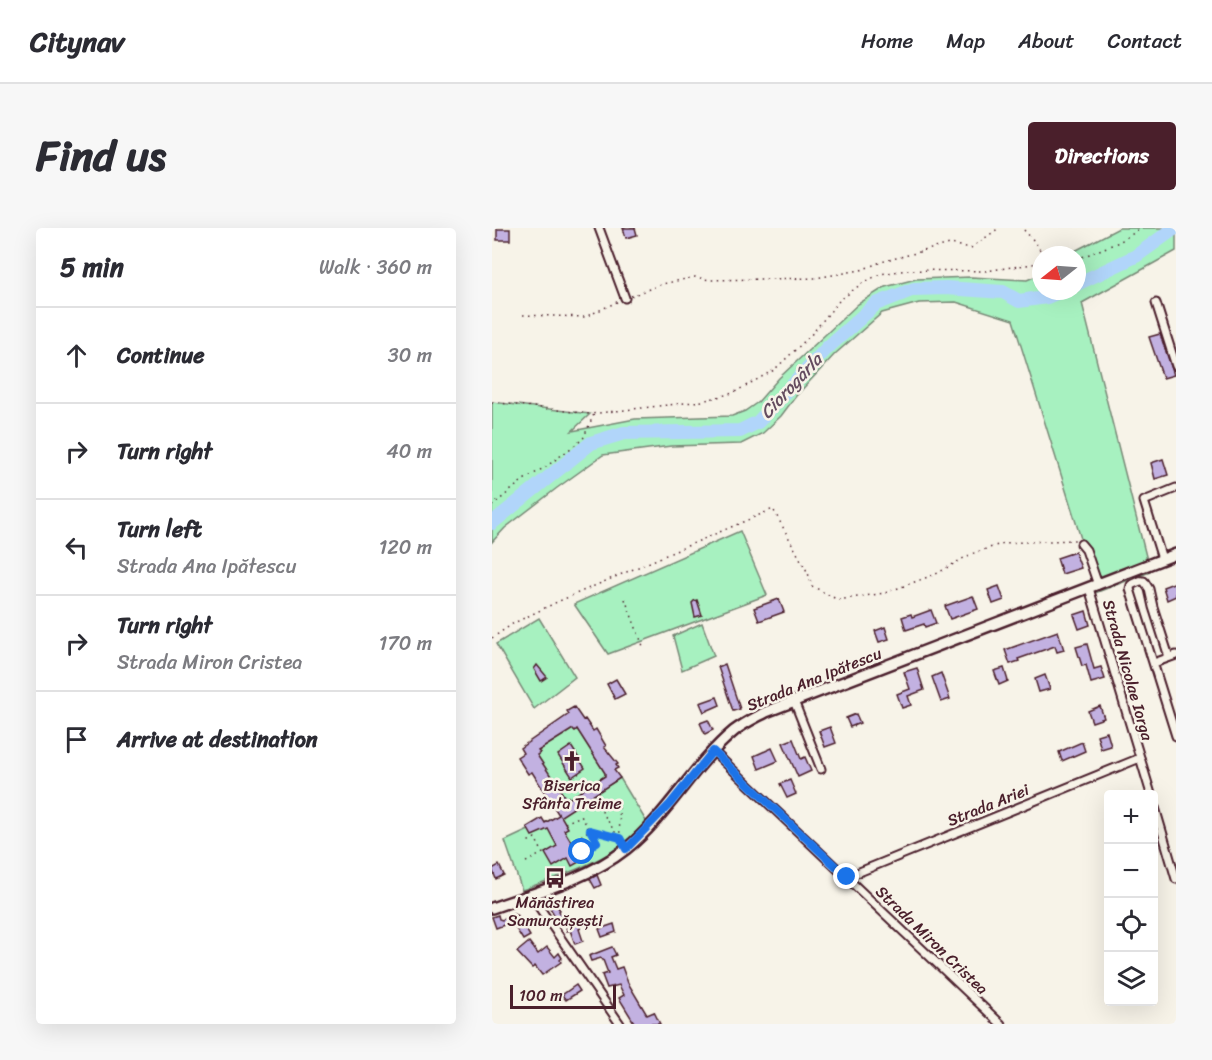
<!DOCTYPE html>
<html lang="en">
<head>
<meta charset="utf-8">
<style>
  :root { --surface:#fff; --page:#f7f7f7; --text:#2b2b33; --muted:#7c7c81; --line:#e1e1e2; --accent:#4a1f2b }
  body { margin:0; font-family:Sriracha,sans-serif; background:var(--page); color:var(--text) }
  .controls { position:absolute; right:18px; bottom:18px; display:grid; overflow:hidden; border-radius:6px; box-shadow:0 6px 24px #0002 }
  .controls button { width:54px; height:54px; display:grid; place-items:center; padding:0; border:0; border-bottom:2px solid var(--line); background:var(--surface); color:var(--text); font:30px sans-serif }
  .compass { position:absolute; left:540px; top:18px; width:54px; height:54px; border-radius:50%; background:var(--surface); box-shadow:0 6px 24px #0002; rotate:253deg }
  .scale { position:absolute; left:18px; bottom:15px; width:106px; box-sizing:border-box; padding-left:6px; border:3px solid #4a1f2b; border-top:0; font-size:16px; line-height:21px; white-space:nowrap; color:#4a1f2b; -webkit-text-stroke:4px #f7f3e8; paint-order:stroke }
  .stop { position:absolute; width:18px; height:18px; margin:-14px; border:4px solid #1a73e8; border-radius:50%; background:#fff }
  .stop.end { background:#1a73e8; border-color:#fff; box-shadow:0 2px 6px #0008 }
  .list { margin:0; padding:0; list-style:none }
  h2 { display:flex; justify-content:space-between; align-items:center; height:78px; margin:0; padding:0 24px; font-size:26px }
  h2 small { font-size:20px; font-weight:400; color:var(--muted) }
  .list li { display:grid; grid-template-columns:39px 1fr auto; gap:18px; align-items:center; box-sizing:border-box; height:96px; padding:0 24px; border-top:2px solid var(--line) }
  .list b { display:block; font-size:22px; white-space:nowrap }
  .list p { margin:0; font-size:20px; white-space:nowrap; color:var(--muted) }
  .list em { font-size:20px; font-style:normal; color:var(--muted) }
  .icon { flex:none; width:33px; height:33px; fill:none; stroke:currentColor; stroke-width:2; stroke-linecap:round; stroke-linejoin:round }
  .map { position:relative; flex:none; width:684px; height:796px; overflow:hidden; border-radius:6px }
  header { display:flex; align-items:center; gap:36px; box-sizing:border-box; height:84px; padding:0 30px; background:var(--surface); border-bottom:2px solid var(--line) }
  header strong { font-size:28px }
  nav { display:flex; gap:33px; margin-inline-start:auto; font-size:21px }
  .intro { display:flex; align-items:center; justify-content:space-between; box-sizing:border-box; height:144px; padding:0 36px }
  h1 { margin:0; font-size:42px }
  .button { padding:15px 27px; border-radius:6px; background:var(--accent); color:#fff; font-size:21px; font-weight:700 }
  main { display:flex; gap:36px; padding:0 36px }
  aside { flex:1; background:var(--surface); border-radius:6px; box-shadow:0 6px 24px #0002 }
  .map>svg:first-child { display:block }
  .green { fill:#a7f1c0; stroke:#788876; stroke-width:1.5 }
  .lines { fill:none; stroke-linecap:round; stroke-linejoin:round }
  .river { stroke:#b1d5fa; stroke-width:14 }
  .building { fill:#c2b1e1; stroke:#4a1f2b; stroke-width:1.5; fill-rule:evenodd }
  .minor-casing { stroke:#4a1f2b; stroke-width:11 }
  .major-casing { stroke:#4a1f2b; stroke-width:14 }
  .path { stroke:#4a1f2b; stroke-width:1.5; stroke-dasharray:1.5 4.5; stroke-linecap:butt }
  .minor { stroke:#f7f3e8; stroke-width:7 }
  .major { stroke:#f7f3e8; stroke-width:9 }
  .route { stroke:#1a73e8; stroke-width:8 }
  .labels { text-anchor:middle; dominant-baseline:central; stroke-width:5; stroke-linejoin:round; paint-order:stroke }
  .street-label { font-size:16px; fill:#4a1f2b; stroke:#f7f3e8 }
  .poi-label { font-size:16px; fill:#4a1f2b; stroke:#f7f3e8 }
  .water-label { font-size:18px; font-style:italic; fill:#644c5f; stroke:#f7f3e8 }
</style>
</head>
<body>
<header>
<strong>Citynav</strong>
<nav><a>Home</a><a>Map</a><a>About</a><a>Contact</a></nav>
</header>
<div class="intro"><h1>Find us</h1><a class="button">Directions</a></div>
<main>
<aside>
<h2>5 min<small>Walk · 360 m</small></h2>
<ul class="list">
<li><svg class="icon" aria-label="ahead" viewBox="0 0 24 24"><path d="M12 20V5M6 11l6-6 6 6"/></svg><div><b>Continue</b></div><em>30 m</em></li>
<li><svg class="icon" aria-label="right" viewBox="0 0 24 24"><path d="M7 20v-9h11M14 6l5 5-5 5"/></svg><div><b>Turn right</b></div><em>40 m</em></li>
<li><svg class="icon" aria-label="left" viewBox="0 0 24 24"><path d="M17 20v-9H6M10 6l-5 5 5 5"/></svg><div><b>Turn left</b><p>Strada Ana Ipătescu</p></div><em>120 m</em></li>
<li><svg class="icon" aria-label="right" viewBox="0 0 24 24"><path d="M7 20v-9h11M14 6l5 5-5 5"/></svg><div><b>Turn right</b><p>Strada Miron Cristea</p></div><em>170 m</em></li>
<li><svg class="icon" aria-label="arrive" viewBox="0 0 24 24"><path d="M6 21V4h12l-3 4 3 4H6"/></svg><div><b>Arrive at destination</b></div></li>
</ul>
</aside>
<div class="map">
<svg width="684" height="796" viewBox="0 0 684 796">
  <rect width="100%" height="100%" fill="#f7f3e8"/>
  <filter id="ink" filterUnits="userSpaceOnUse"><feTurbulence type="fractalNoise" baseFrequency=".0167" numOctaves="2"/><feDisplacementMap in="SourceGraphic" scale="12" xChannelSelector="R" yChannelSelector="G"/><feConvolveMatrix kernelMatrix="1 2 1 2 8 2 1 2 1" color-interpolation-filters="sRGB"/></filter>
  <g filter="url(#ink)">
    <!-- green -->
    <g class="green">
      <polygon points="627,0 684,0 684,23 590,75 658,344 603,365 590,314 521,92 464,74 427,75 390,85 343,126 304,168 289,188 271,205 249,216 179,218 111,227 65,260 13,300 0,314 0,174 98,186 80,203 143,191 240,188 253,183 266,174 287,150 366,76 393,59 424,51 479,49 535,52 549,46 549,63 585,63 585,27 575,27"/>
      <polygon points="248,303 275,367 116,426 82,376"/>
      <polygon points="47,390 83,449 42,481 4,416"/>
      <polygon points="210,395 222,428 190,442 181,408"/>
      <polygon points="81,501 83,503 85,501 113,545 113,548 77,571 76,569 74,571 45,527 48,525 46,523"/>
      <path d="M128,550l26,43c-10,11 -19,22 -31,29 -29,18 -62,28 -93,40l-17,-49 60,-28z"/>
    </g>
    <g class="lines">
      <!-- river -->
      <g class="river">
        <polyline points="585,56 644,28 683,0"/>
        <polyline points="0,295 99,215 132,205 248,203 266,194 335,120 384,76 422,61 454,60 511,64 527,73 555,69 569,63"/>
      </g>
    </g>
    <!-- building -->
    <g class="building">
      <polygon points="131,0 143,0 145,7 134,10"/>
      <rect x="5" y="1" width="13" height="11"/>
      <polygon points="668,106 682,147 671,150 657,109"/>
      <polygon points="671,231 676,247 663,251 659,235"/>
      <polygon points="583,324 589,340 570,346 565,330"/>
      <polygon points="684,354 684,368 675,372 671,359"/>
      <polygon points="507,358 512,372 501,376 496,362"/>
      <polygon points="481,368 486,381 458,391 453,378"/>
      <polygon points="287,371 292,384 267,393 262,380"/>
      <polygon points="205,372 210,387 203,389 200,375 202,373"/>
      <polygon points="439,382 444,395 433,399 432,396 414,402 410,389 419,386 420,389"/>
      <polygon points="594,383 598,397 587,401 582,387"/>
      <polygon points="393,399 397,411 387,414 383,403"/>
      <polygon points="566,403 572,422 565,424 563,418 526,431 527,433 518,436 513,422"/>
      <polygon points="595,416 602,441 609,439 613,451 599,455 594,437 590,438 584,419"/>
      <polygon points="233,436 248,481 241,483 226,439"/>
      <polygon points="45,437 55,449 49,453 42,441"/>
      <polygon points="425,440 432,462 416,468 419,477 410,480 405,466 418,461 412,444"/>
      <polygon points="512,440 516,453 507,457 502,443"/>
      <polygon points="449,445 458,471 449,474 440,449"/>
      <polygon points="553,447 558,461 547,464 543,451"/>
      <polygon points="124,451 133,466 123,471 115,456"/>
      <polygon points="225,469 228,477 212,484 208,475"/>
      <polygon points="608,478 612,490 600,494 596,483"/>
      <path d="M82,479l9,13 2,-1 8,12 3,-2 10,17 -2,1 14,17 -2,1 2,3 -4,2 6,8 -59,38 7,12 -4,2 12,20 4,-2 6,10 -14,8 -4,-8 -15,9 -8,-14 12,-7 -9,-17 -16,7 -5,-9 15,-9 3,5 14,-8 -27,-43 -4,2 -11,-17 6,-4 -3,-5 49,-34 -2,-3zM81,501l2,2 2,-2 28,44v3l-36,23 -1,-2 -2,2 -29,-44 3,-2 -2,-2z"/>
      <polygon points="364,486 368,495 358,499 354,490"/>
      <polygon points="216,492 221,502 213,506 208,495"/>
      <polygon points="338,499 344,515 333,519 327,503"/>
      <polygon points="615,504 619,518 609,521 605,507"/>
      <polygon points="301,511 309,531 313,529 319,543 306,549 291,515"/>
      <polygon points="590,514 593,523 570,533 567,524"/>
      <polygon points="79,518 93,540 80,549 66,527"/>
      <polygon points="280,520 286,533 267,541 262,528"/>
      <polygon points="298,552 304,566 295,570 288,556"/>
      <polygon points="7,637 12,647 4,651 0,641"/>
      <polygon points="105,647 109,657 103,660 98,651"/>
      <polygon points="59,670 68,682 67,683 72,692 67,695 54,673"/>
      <polygon points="21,685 23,688 25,687 38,708 31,712 20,694 4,700 0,689 6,687 7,691 10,692"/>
      <polygon points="87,694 89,700 87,701 91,713 83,716 78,702 75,703 74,698"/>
      <polygon points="122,696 124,704 110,709 107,701"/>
      <polygon points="37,714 46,726 55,719 63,729 67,725 70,730 68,732 69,734 50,747 43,738 40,740 25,724"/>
      <polygon points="120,719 124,727 119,729 124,741 130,739 136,755 155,787 162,784 168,796 143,796 127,770 132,767 127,757 115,760 110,747 116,745 111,732 109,730 99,733 97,728"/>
      <polygon points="84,757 88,763 74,772 70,767"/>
    </g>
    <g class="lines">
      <!-- minor casing -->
      <g class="minor-casing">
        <g id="minor">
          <polyline points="107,0 133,70"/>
          <polyline points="664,75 684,138"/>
          <polyline points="589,316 594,322 606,357"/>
          <polyline points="670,331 652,273 684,260"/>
          <polyline points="648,353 639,357 638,361 684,508"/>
          <polyline points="648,353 652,353 657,361 661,379 677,429"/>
          <polyline points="597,360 659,566"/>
          <polyline points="662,435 684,427"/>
          <polyline points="302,473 329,541"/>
          <polyline points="221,523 509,796"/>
          <polyline points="662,576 684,651"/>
          <polyline points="355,649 648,530"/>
          <polyline points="38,666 128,796"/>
        </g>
      </g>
      <!-- major casing -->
      <g class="major-casing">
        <path id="major" d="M0,680c45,-16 96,-29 134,-59 42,-34 67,-84 108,-118 10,-8 21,-13 32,-19l410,-158"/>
      </g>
      <!-- path -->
      <g class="path">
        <polyline points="585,31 627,14 650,0"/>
        <polyline points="139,68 170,56 203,49 218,52 324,50 369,42 389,34 458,16 479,20 507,0"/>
        <polyline points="31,87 93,89 127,73"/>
        <polyline points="0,174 98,186 210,173 241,165 282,142 318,108 347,73 369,56 388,46 415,42 493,43 541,36 548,30 548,22 544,15 530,0"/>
        <polyline points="0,278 30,253 55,238 91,211 102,186"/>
        <polyline points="133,371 151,418"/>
        <polyline points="0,410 22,395 65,374 281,281 316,345 320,358 346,372 393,365 444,346 479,326 512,315 583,312"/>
        <polyline points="86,545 95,560"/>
        <polyline points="100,568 130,615"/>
        <polyline points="73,595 89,588 105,614 90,624"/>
        <polyline points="79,614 98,602 128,611 127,578"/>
        <polyline points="34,634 51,625 43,610 37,613 36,611"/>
      </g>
      <!-- minor -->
      <use href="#minor" class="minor"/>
      <!-- major -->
      <use href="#major" class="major"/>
    </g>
  </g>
  <g class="lines" filter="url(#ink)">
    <!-- route -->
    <polyline class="route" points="90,624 105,614 98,602 128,610 134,621 178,576 221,523 355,649"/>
  </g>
  <!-- icons -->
  <defs>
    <g id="church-bare" transform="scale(1.62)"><path d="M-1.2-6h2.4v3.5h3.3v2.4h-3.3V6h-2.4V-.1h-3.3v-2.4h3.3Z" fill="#4a1f2b" stroke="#f7f3e8" stroke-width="2.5" paint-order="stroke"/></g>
    <g id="bus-bare" transform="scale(1.62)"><path d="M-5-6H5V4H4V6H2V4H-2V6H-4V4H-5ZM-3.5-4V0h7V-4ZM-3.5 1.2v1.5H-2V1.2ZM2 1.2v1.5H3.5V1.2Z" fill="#4a1f2b" stroke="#f7f3e8" stroke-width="2.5" paint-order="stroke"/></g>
  </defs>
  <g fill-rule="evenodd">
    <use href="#church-bare" x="80" y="533"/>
    <use href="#bus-bare" x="63" y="650"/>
  </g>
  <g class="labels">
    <!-- street labels -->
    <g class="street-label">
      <text transform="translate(636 442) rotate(74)">Strada Nicolae Iorga</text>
      <text transform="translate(322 451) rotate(-22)">Strada Ana Ipătescu</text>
      <text transform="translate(496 577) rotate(-22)">Strada Ariei</text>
      <text transform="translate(440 712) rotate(44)">Strada Miron Cristea</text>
    </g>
    <!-- poi labels -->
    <g class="poi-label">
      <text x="80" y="557">Biserica<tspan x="80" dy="18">Sfânta Treime</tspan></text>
      <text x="63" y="674">Mănăstirea<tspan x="63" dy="18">Samurcășești</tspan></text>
    </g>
    <!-- water labels -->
    <g class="water-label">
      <text transform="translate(299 158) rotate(-47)">Ciorogârla</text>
    </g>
  </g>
</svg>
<div class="controls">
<button>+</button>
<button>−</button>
<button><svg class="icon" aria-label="locate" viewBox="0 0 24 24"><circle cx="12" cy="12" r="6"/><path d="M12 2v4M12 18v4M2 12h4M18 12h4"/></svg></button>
<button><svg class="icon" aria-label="layers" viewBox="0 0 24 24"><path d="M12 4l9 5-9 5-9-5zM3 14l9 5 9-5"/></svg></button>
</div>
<svg class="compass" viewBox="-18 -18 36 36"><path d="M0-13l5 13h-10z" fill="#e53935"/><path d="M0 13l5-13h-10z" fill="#7c7c81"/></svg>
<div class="scale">100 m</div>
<div class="stop" style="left:90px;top:624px"></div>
<div class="stop end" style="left:355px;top:649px"></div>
</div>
</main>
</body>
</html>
